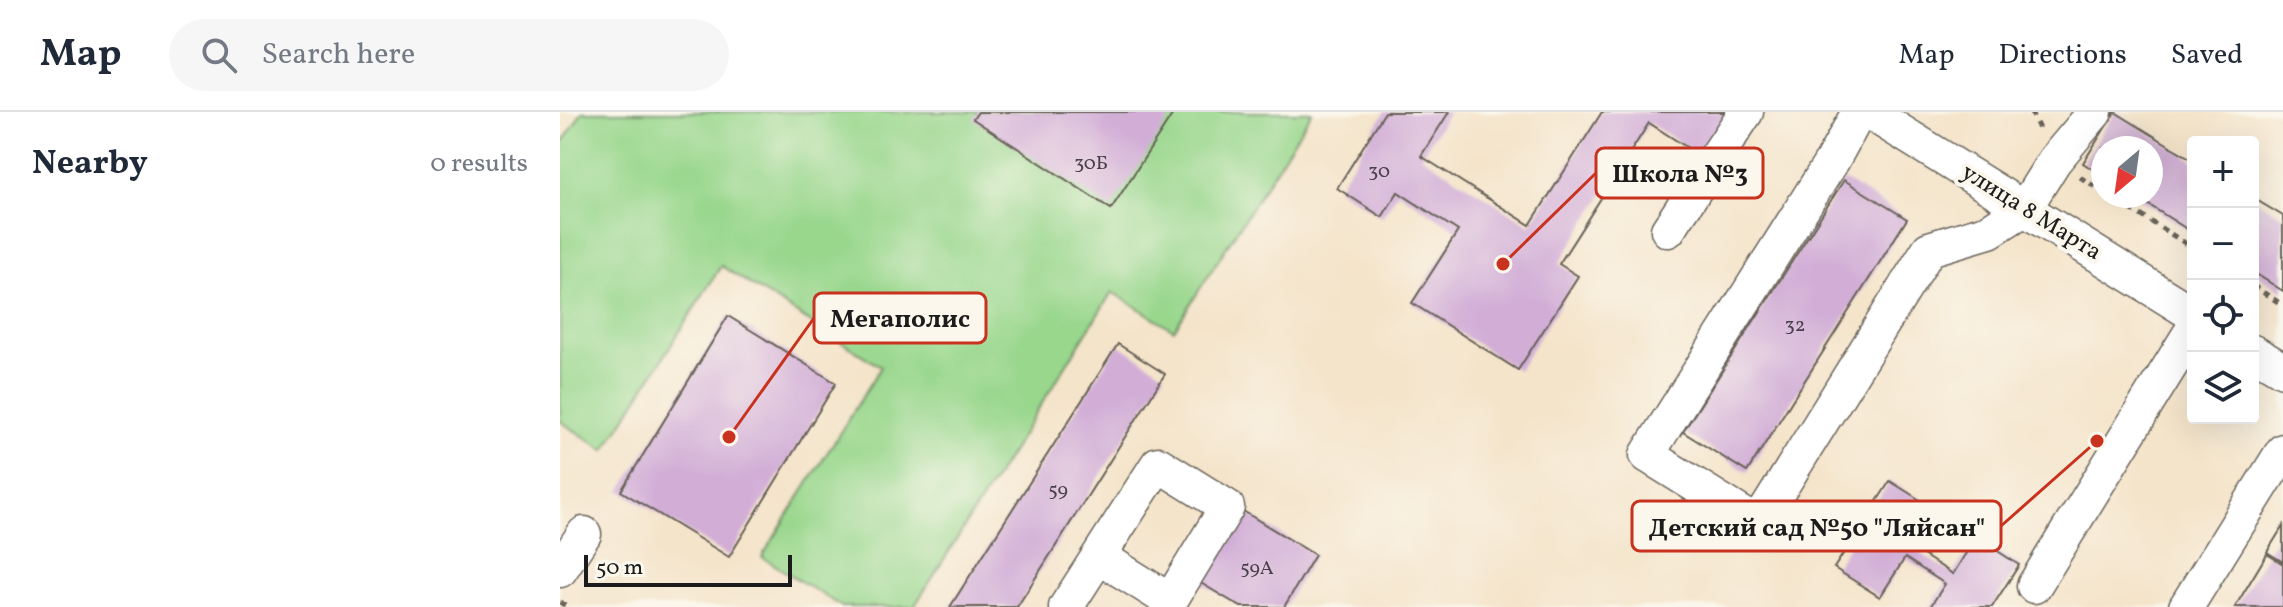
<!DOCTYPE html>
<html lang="en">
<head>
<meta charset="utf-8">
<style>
  :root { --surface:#fff; --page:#f6f6f7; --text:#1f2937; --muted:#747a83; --line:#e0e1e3 }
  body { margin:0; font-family:Vollkorn,serif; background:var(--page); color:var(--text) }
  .controls { position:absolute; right:24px; top:24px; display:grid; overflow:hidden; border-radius:8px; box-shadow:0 8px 32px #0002 }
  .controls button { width:72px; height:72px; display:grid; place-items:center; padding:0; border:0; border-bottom:2px solid var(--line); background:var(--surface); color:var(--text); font:40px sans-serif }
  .compass { position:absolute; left:1531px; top:24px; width:72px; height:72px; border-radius:50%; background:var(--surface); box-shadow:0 8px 32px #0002; rotate:209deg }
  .scale { position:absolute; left:24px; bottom:20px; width:208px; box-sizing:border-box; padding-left:8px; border:4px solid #1c1c1c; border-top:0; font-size:22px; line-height:28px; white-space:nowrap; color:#1c1c1c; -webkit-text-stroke:6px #fbf7ec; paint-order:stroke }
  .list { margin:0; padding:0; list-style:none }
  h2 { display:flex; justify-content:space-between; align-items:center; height:104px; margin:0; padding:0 32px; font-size:34px }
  h2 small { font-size:26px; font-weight:400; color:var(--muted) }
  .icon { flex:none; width:44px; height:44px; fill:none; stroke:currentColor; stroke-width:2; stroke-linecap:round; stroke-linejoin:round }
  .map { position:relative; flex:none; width:1723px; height:495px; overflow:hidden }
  header { display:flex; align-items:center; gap:48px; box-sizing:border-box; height:112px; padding:0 40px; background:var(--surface); border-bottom:2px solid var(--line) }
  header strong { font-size:38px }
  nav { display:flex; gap:44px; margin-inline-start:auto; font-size:28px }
  .search { width:560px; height:72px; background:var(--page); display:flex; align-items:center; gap:20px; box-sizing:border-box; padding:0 28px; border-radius:44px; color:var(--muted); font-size:30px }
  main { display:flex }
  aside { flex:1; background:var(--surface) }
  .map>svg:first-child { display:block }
  .green { fill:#99d78d; stroke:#5a7a54; stroke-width:2 }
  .building { fill:#d2aed7 }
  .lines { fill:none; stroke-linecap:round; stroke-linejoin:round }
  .minor-casing { stroke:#686259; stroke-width:37 }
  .path { stroke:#686259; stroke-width:5; stroke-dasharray:6 6; stroke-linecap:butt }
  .minor { stroke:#fff; stroke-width:34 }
  .labels { text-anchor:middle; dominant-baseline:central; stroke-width:8; stroke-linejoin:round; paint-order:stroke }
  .number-label { font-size:20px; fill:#4a404b }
  .street-label { font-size:24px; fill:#1c1c1c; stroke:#fbf7ec }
  .leader { fill:none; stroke:#c8321e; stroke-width:3 }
  .callout-dot { fill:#c8321e; stroke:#fbf7ec; stroke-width:3 }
  .callout { fill:#fbf7ec; stroke:#c8321e; stroke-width:3 }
  .callout-label { font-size:26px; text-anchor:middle; font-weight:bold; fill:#1c1c1c }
</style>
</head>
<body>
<header>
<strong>Map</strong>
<div class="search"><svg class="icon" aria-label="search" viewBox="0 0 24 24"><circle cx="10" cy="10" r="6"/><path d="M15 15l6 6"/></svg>Search here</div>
<nav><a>Map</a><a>Directions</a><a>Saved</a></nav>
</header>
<main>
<aside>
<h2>Nearby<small>0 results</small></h2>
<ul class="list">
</ul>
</aside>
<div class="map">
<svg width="1723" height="495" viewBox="0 0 1723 495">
  <rect width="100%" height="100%" fill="#fbf7ec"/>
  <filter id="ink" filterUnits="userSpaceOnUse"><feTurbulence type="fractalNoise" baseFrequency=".0125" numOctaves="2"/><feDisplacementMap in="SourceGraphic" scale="16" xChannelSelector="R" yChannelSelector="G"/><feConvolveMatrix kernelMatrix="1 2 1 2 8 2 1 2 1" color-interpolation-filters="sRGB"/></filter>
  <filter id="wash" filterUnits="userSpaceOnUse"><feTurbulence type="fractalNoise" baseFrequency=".006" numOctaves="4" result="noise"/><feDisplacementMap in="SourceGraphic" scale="32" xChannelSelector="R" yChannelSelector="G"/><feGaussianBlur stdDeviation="1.8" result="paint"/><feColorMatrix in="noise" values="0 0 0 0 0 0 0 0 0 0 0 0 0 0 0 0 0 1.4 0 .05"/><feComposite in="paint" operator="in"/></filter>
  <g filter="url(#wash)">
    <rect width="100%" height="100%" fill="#f4e4ca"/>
    <!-- green -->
    <polygon class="green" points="22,0 752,0 614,218 552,180 354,495 282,495 202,445 321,255 161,154 45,338 0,309 0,35"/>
    <g id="blocks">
      <!-- building -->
      <g class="building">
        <polygon points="418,0 614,0 551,97 413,7"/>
        <polygon points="825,0 889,0 861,44 970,113 1042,0 1167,0 1142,45 1089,11 999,152 1018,164 958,258 852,191 898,119 838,80 822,105 777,76"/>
        <polygon points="1555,0 1633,48 1633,121 1575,84 1591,84 1591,36 1543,36 1543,64 1523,51"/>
        <polygon points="1284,68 1347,107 1187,360 1123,320"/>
        <polygon points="1693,86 1723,104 1723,179 1693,160"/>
        <polygon points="168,204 276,271 169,445 61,379"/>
        <polygon points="558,232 605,262 457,495 390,495"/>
        <polygon points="1330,369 1376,398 1352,436 1393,462 1416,425 1459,453 1432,495 1370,495 1385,472 1345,446 1320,485 1274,456"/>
        <polygon points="683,399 755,443 724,495 681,495 639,470"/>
        <polygon points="1723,414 1723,450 1707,440"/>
        <polygon points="1707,442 1723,452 1723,495 1675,495"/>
      </g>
    </g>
  </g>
  <g filter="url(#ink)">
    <use href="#blocks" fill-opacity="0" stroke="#686259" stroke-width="2"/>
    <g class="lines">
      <!-- minor casing -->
      <g class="minor-casing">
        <g id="minor">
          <polyline points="1299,0 1272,49 1087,343 1198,412 1369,137 1429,119 1464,97 1494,49 1535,0"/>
          <polyline points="1309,0 1633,202"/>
          <polyline points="1108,118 1186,0"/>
          <polyline points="1693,240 1723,258"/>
          <polyline points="0,458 24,422"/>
          <polyline points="1474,474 1633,217"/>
          <polyline points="506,495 598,352 667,395 610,489 540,445"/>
          <polyline points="1626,495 1723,339"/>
        </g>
      </g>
      <!-- path -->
      <g class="path">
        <polyline points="1471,0 1481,21"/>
        <polyline points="1520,65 1543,80"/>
        <polyline points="1550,84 1633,136"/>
        <polyline points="1693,174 1723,193"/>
        <polyline points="0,490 7,495"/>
      </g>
      <!-- minor -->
      <use href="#minor" class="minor"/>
    </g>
  </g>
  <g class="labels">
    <!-- number labels -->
    <g class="number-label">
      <text x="531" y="52">30Б</text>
      <text x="819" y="60">30</text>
      <text x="1235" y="214">32</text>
      <text x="498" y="379">59</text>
      <text x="697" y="457">59А</text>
    </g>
    <!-- street labels -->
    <g class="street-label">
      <text transform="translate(1471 101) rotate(32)">улица 8 Марта</text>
    </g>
  </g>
  <!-- callouts -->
  <path class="leader" d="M943 152L1036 61M169 325L254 206M1537 329L1441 414"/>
  <g class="callout-dot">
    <circle cx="943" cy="152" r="8"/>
    <circle cx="169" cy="325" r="8"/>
    <circle cx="1537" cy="329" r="8"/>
  </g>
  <g class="callout">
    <rect x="1036" y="36" width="167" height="50" rx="8"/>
    <rect x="254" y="181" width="172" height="50" rx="8"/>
    <rect x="1072" y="389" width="369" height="50" rx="8"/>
  </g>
  <g class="callout-label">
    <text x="1120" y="70">Школа №3</text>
    <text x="340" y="215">Мегаполис</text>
    <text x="1257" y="424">Детский сад №50 "Ляйсан"</text>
  </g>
</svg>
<div class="controls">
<button>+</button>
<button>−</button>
<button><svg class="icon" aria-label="locate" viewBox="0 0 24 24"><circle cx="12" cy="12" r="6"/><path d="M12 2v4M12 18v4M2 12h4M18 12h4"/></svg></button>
<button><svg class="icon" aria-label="layers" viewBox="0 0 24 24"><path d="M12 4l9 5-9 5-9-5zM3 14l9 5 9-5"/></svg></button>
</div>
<svg class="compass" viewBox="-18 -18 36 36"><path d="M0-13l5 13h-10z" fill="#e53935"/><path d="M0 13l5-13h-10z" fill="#747a83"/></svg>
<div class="scale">50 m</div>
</div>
</main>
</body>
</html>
